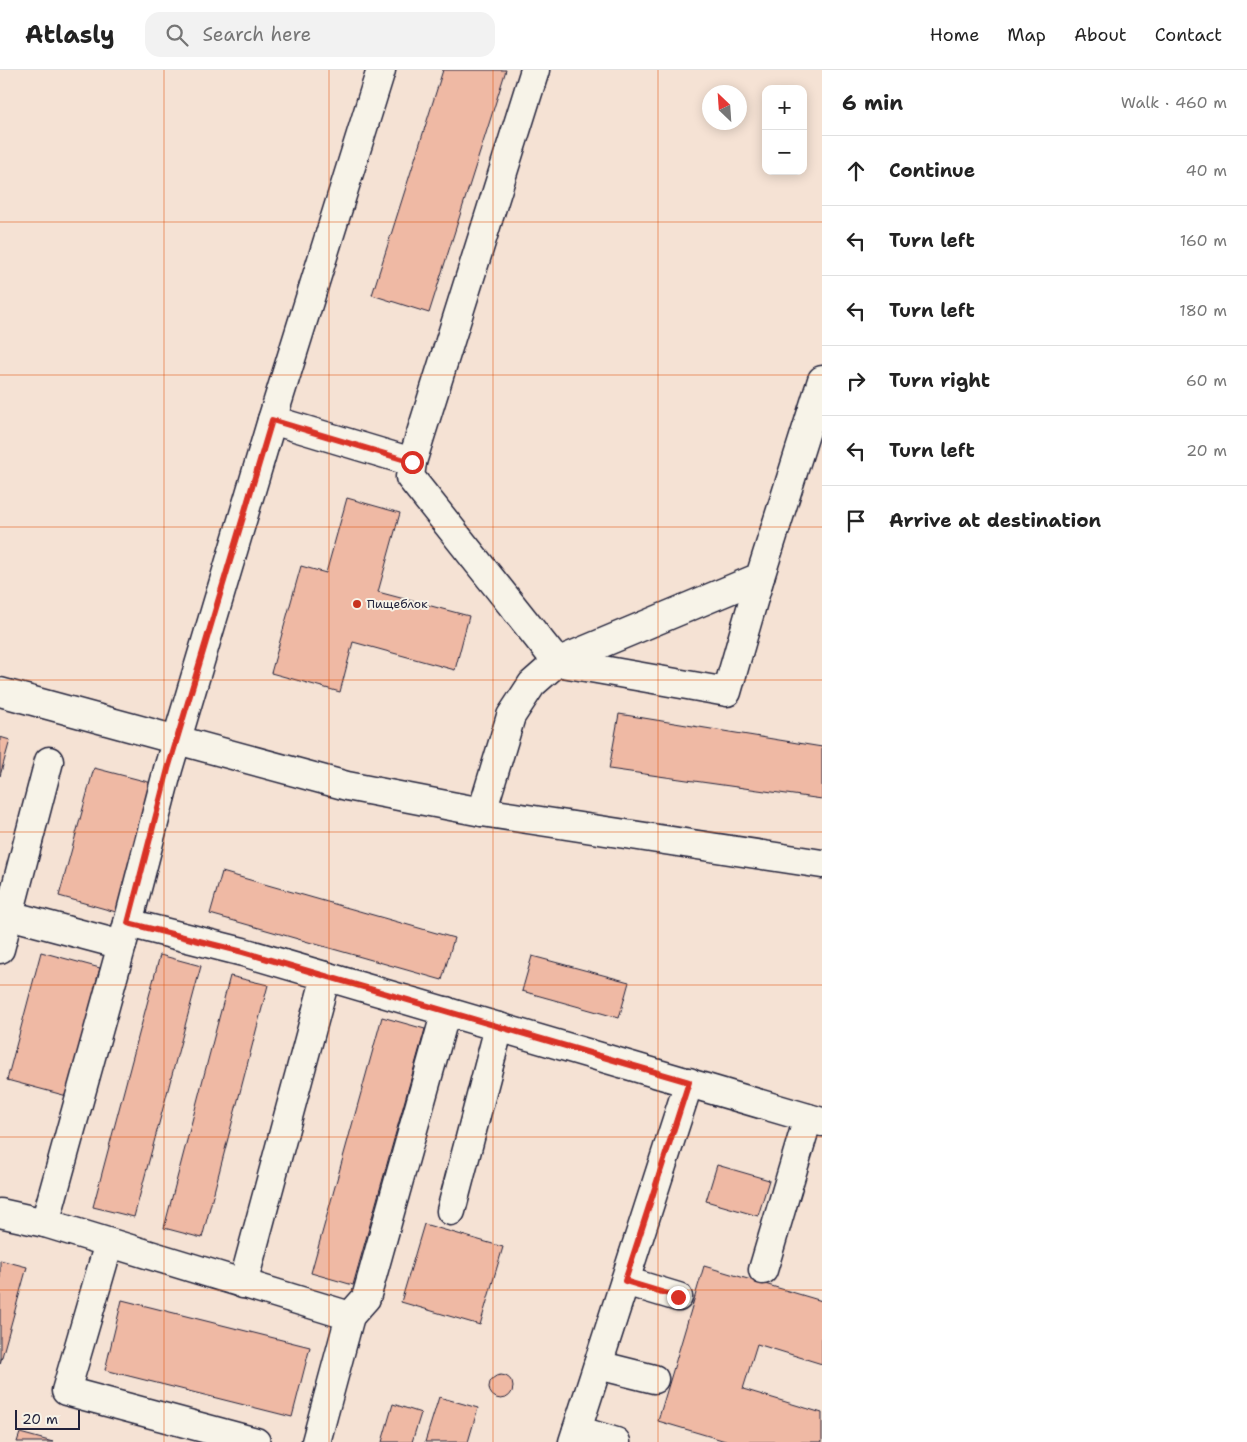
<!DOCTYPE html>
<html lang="en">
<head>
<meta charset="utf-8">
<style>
  :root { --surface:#fff; --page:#f2f2f2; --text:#222; --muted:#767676; --line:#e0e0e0 }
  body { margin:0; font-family:"Shantell Sans",sans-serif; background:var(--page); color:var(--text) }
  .controls { position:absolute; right:15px; top:15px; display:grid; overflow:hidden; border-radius:10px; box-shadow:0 2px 12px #0003 }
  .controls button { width:45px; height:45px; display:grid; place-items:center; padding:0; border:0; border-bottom:1px solid var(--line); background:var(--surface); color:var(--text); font:25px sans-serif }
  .compass { position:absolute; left:702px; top:15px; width:45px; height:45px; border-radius:50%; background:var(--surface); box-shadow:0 2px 12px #0003; rotate:335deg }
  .scale { position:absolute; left:15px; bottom:12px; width:65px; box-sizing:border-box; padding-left:5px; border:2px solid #22223b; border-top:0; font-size:14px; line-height:18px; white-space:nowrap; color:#22223b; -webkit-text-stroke:4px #f7f3e8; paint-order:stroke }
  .stop { position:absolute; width:15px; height:15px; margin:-11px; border:4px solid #d93025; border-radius:50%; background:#fff }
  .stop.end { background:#d93025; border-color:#fff; box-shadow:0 1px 5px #0008 }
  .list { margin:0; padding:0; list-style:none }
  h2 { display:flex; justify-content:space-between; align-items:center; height:65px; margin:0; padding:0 20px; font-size:21px }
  h2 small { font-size:16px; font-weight:400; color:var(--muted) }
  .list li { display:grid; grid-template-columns:32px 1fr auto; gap:15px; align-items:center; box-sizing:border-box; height:70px; padding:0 20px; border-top:1px solid var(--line) }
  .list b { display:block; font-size:19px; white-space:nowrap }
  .list em { font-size:16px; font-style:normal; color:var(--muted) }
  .icon { flex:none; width:28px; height:28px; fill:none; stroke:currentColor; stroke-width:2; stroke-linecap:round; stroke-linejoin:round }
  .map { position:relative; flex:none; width:822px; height:1372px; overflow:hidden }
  header { display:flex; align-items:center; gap:30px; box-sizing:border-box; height:70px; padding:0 25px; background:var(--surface); border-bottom:1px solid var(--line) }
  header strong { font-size:24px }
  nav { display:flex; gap:28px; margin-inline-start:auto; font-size:18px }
  .search { width:350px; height:45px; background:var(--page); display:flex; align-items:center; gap:12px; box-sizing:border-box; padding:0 18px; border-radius:15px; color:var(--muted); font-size:19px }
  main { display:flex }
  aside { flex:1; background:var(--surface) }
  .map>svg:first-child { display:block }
  .building { fill:#efb9a4; stroke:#22223b }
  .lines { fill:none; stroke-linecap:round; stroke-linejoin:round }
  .minor-casing { stroke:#22223b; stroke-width:31 }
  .minor { stroke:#f7f3e8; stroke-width:28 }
  .route { stroke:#d93025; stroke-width:6 }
  .grid { fill:none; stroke:#de560e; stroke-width:1; stroke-opacity:0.55 }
  .poi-dot { fill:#c8321e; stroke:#f7f3e8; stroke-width:2 }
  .labels { text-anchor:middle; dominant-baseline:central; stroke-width:4; stroke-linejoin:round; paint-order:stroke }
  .poi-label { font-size:12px; fill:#22223b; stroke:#f7f3e8; text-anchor:start }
</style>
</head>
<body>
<header>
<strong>Atlasly</strong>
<div class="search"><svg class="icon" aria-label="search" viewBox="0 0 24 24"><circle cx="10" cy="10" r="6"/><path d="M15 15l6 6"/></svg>Search here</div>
<nav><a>Home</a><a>Map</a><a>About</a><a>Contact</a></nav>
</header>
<main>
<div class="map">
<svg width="822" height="1372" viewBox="0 0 822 1372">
  <rect width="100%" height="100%" fill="#f5e2d4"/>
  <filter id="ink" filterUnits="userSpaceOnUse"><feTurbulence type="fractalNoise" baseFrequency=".02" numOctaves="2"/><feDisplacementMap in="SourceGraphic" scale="10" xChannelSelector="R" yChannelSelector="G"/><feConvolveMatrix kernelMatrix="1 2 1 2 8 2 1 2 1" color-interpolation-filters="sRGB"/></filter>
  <g filter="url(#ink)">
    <!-- building -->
    <g class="building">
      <polygon points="443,0 506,0 429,243 372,225"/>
      <polygon points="347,428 400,443 378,522 469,546 455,600 353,572 340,622 271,603 301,496 326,503"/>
      <polygon points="619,644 822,677 822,729 609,699"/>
      <polygon points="0,667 10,670 0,706"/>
      <polygon points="94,698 152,713 116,842 59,826"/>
      <polygon points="222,802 454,868 442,910 210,844"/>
      <polygon points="41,882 100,898 67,1026 7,1010"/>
      <polygon points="160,885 201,896 134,1147 93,1137"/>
      <polygon points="532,886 629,912 619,948 522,921"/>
      <polygon points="230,906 268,915 202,1168 164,1158"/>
      <polygon points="382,947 425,959 353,1215 311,1203"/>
      <polygon points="717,1095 769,1110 758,1146 706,1131"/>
      <polygon points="424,1154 503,1177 480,1255 401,1232"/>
      <polygon points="0,1190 27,1197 0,1294"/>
      <polygon points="704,1196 822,1231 822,1294 757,1274 743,1319 822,1343 822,1372 729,1372 658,1351"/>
      <polygon points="122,1230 310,1277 292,1347 105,1300"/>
      <circle cx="501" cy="1317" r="12"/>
      <polygon points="439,1327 478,1338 468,1372 425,1372"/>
      <polygon points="393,1334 421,1343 412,1372 382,1372"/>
      <polygon points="20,1363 53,1372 17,1372"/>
    </g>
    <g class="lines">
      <!-- minor casing -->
      <g class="minor-casing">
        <g id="minor">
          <polyline points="272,350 412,392 410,407 557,592 532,614 511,646 482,742"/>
          <polyline points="412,392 535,0"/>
          <polyline points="557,592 760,507 822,310"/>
          <polyline points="557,592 727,622 760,507"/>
          <polyline points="0,622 347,716 482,742 822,794"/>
          <polyline points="9,845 122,875"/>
          <polyline points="128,853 243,882 822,1052"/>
          <polyline points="0,879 49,691"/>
          <polyline points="451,1141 499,957"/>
          <polyline points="0,1143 45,1153"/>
          <polyline points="109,1173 66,1321 256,1372"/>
          <polyline points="763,1200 808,1048"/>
          <polyline points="625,1211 678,1227"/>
          <polyline points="243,1214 326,906"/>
          <polyline points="350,1246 366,1228 446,941"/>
          <polyline points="598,1295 654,1309"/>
          <polyline points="577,1360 616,1372"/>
          <polyline points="316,1372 350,1246 45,1153 128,853 168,699 272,350 381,0"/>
          <polyline points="573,1372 689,1012"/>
        </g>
      </g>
      <!-- minor -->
      <use href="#minor" class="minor"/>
    </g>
  </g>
  <g class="lines" filter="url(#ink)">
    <!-- route -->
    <polyline class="route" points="412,392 272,350 168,699 128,853 243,882 689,1012 625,1211 678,1227"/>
  </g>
  <!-- grid -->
  <path class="grid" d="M164,0v1372M329,0v1372M493,0v1372M658,0v1372M0,152h822M0,305h822M0,457h822M0,610h822M0,762h822M0,915h822M0,1067h822M0,1220h822"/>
  <!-- markers -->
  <circle class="poi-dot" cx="357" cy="534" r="5"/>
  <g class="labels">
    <!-- poi labels -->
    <g class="poi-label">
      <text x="367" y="534">Пищеблок</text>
    </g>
  </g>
</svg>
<div class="controls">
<button>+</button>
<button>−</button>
</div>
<svg class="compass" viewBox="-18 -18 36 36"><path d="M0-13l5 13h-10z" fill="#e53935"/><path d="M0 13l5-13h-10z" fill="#767676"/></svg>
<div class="scale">20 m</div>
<div class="stop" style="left:412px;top:392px"></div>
<div class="stop end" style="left:678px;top:1227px"></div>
</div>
<aside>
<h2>6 min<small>Walk · 460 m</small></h2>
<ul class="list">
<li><svg class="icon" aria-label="ahead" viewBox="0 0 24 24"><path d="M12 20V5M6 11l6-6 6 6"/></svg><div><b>Continue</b></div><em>40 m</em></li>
<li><svg class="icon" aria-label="left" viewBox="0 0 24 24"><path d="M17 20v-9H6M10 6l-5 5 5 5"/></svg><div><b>Turn left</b></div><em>160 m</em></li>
<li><svg class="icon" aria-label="left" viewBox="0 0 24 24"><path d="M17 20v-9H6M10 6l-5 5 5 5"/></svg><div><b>Turn left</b></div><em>180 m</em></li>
<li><svg class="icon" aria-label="right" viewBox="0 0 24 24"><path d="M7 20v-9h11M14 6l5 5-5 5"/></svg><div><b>Turn right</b></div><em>60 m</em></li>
<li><svg class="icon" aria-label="left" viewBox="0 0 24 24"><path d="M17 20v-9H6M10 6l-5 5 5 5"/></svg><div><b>Turn left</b></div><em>20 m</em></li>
<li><svg class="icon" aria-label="arrive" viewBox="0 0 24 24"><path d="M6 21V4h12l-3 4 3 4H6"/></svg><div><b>Arrive at destination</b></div></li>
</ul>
</aside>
</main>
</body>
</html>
